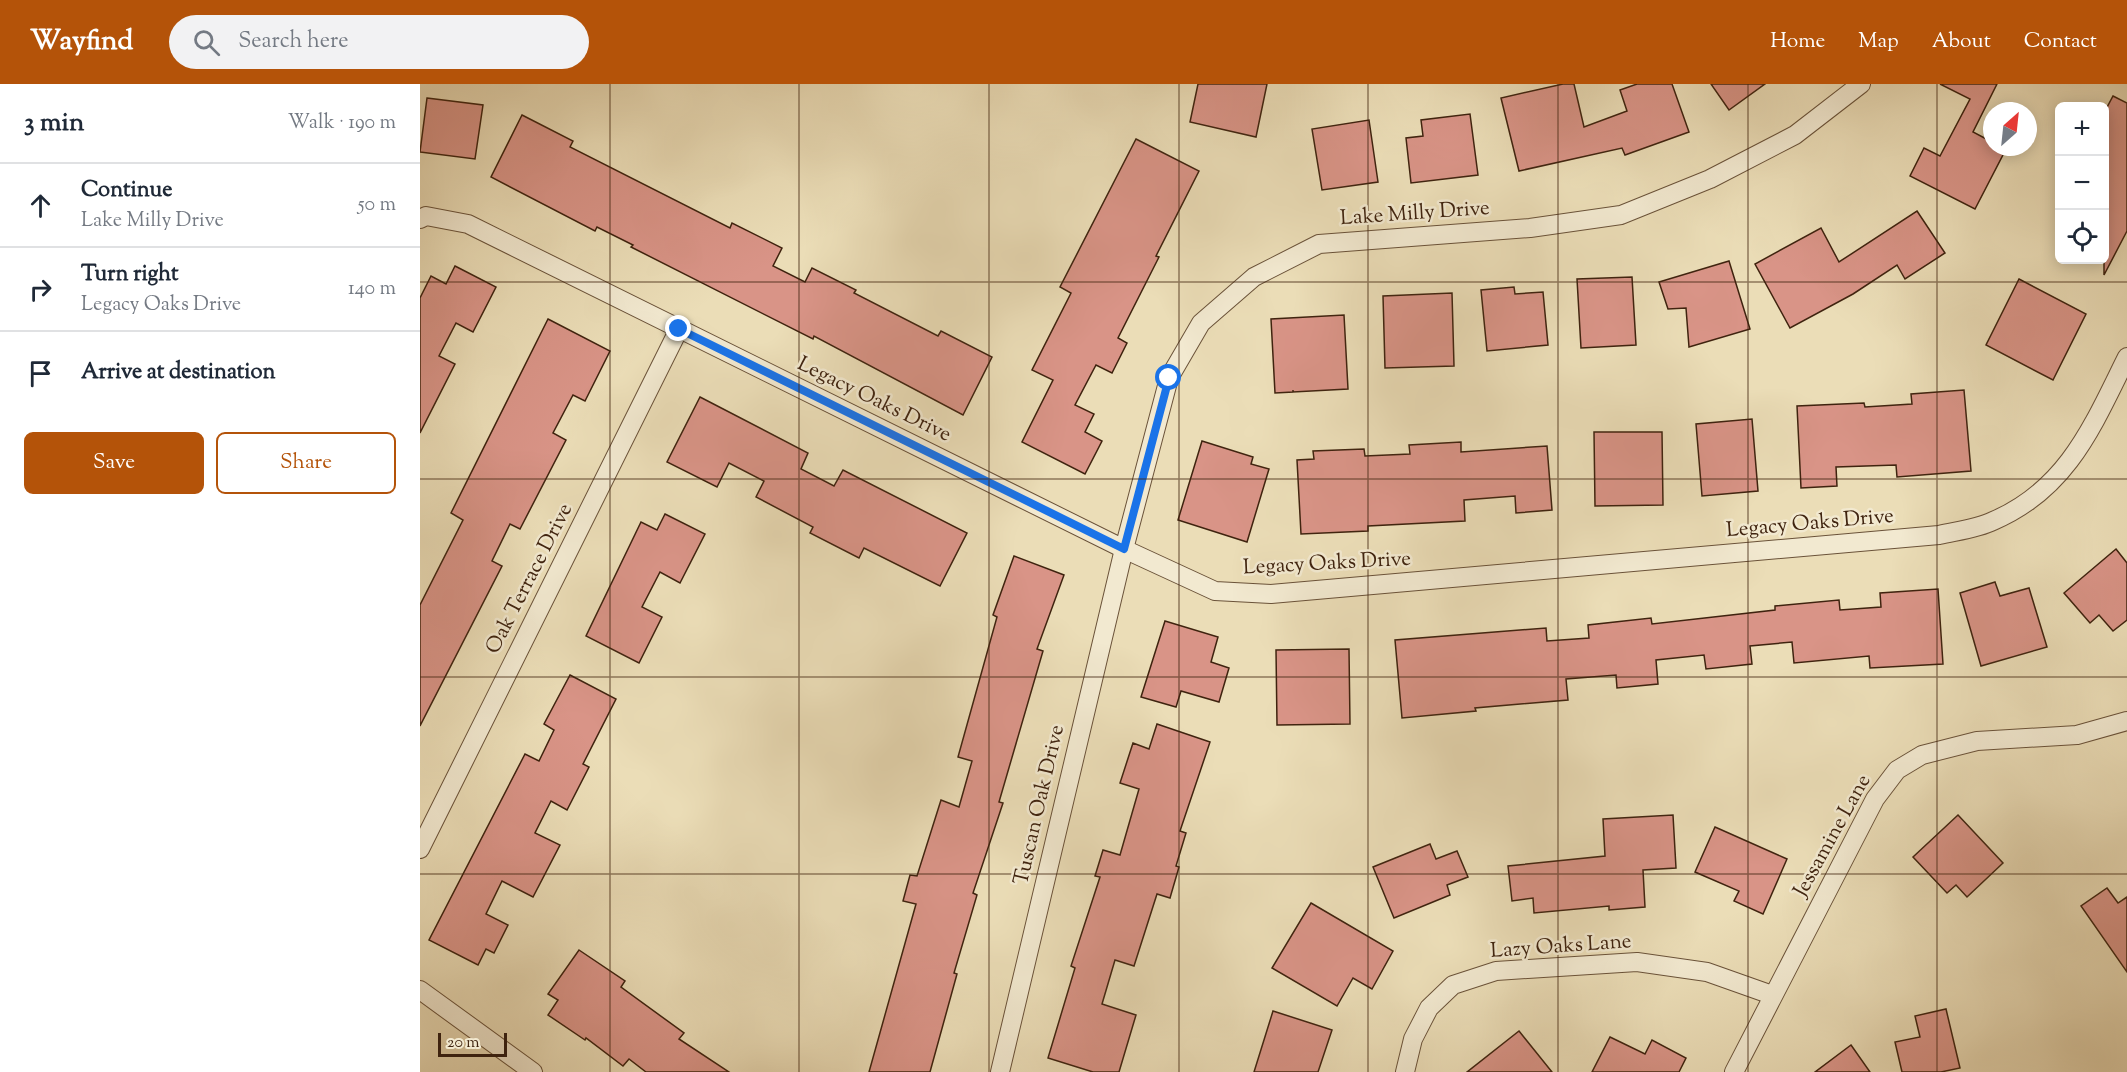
<!DOCTYPE html>
<html lang="en">
<head>
<meta charset="utf-8">
<style>
  :root { --surface:#fff; --page:#f2f2f3; --text:#1f2937; --muted:#747a83; --line:#e0e1e3; --accent:#b45309 }
  body { margin:0; font-family:"Sorts Mill Goudy",serif; background:var(--page); color:var(--text) }
  .controls { position:absolute; right:18px; top:18px; display:grid; overflow:hidden; border-radius:9px; box-shadow:0 3px 15px #0003 }
  .controls button { width:54px; height:54px; display:grid; place-items:center; padding:0; border:0; border-bottom:2px solid var(--line); background:var(--surface); color:var(--text); font:30px sans-serif }
  .compass { position:absolute; left:1563px; top:18px; width:54px; height:54px; border-radius:50%; background:var(--surface); box-shadow:0 3px 15px #0003; rotate:27deg }
  .scale { position:absolute; left:18px; bottom:15px; width:69px; box-sizing:border-box; padding-left:6px; border:3px solid #3f230f; border-top:0; font-size:16px; line-height:21px; white-space:nowrap; color:#3f230f; -webkit-text-stroke:4px #f2e9d0; paint-order:stroke }
  .stop { position:absolute; width:18px; height:18px; margin:-14px; border:4px solid #1a73e8; border-radius:50%; background:#fff }
  .stop.end { background:#1a73e8; border-color:#fff; box-shadow:0 2px 6px #0008 }
  .list { margin:0; padding:0; list-style:none }
  h2 { display:flex; justify-content:space-between; align-items:center; height:78px; margin:0; padding:0 24px; font-size:26px }
  h2 small { font-size:20px; font-weight:400; color:var(--muted) }
  .list li { display:grid; grid-template-columns:39px 1fr auto; gap:18px; align-items:center; box-sizing:border-box; height:84px; padding:0 24px; border-top:2px solid var(--line) }
  .list b { display:block; font-size:22px; white-space:nowrap }
  .list p { margin:0; font-size:20px; white-space:nowrap; color:var(--muted) }
  .list em { font-size:20px; font-style:normal; color:var(--muted) }
  .actions { display:flex; gap:12px; padding:18px 24px }
  .actions a { flex:1; padding:14px 0; border:2px solid var(--accent); border-radius:9px; text-align:center; font-size:21px; color:var(--accent) }
  .actions .main { background:var(--accent); color:#fff }
  .icon { flex:none; width:33px; height:33px; fill:none; stroke:currentColor; stroke-width:2; stroke-linecap:round; stroke-linejoin:round }
  .map { position:relative; flex:none; width:1707px; height:988px; overflow:hidden }
  header { display:flex; align-items:center; gap:36px; box-sizing:border-box; height:84px; padding:0 30px; background:var(--accent); color:#fff }
  header strong { font-size:28px }
  nav { display:flex; gap:33px; margin-inline-start:auto; font-size:21px }
  .search { width:420px; height:54px; background:var(--page); display:flex; align-items:center; gap:15px; box-sizing:border-box; padding:0 21px; border-radius:33px; color:var(--muted); font-size:22px }
  main { display:flex }
  aside { flex:1; background:var(--surface) }
  .map>svg:first-child { display:block }
  .building { fill:#d99487; stroke:#3f230f; stroke-width:1.5 }
  .lines { fill:none; stroke-linecap:round; stroke-linejoin:round }
  .minor-casing { stroke:#6a5239; stroke-width:20 }
  .minor { stroke:#f2e9d0; stroke-width:18 }
  .route { stroke:#1a73e8; stroke-width:8 }
  .grid { fill:none; stroke:#3f230f; stroke-width:1.5; stroke-opacity:0.55 }
  .labels { text-anchor:middle; dominant-baseline:central; stroke-width:5; stroke-linejoin:round; paint-order:stroke }
  .street-label { font-size:21px; fill:#3f230f; stroke:#f2e9d0 }
</style>
</head>
<body>
<header>
<strong>Wayfind</strong>
<div class="search"><svg class="icon" aria-label="search" viewBox="0 0 24 24"><circle cx="10" cy="10" r="6"/><path d="M15 15l6 6"/></svg>Search here</div>
<nav><a>Home</a><a>Map</a><a>About</a><a>Contact</a></nav>
</header>
<main>
<aside>
<h2>3 min<small>Walk · 190 m</small></h2>
<ul class="list">
<li><svg class="icon" aria-label="ahead" viewBox="0 0 24 24"><path d="M12 20V5M6 11l6-6 6 6"/></svg><div><b>Continue</b><p>Lake Milly Drive</p></div><em>50 m</em></li>
<li><svg class="icon" aria-label="right" viewBox="0 0 24 24"><path d="M7 20v-9h11M14 6l5 5-5 5"/></svg><div><b>Turn right</b><p>Legacy Oaks Drive</p></div><em>140 m</em></li>
<li><svg class="icon" aria-label="arrive" viewBox="0 0 24 24"><path d="M6 21V4h12l-3 4 3 4H6"/></svg><div><b>Arrive at destination</b></div></li>
</ul>
<div class="actions"><a class="main">Save</a><a>Share</a></div>
</aside>
<div class="map">
<svg width="1707" height="988" viewBox="0 0 1707 988">
  <rect width="100%" height="100%" fill="#ebddb7"/>
  <filter id="stains"><feTurbulence type="fractalNoise" baseFrequency=".00333" numOctaves="4"/><feColorMatrix values="0 0 0 0 .2 0 0 0 0 .09 0 0 0 0 .02 0 0 0 .5 -.17"/></filter>
  <radialGradient id="worn" r=".72"><stop offset=".6" stop-color="#630" stop-opacity="0"/><stop offset="1" stop-color="#630" stop-opacity=".3"/></radialGradient>
  <!-- building -->
  <g class="building">
    <polygon points="778,0 847,0 836,53 770,38"/>
    <polygon points="1143,0 1154,0 1164,43 1207,27 1200,6 1217,0 1252,0 1269,48 1205,71 1202,64 1099,87 1081,14"/>
    <polygon points="1291,0 1345,0 1309,26"/>
    <polygon points="1520,0 1577,0 1553,48 1572,58 1572,63 1586,65 1555,125 1490,92 1504,64 1520,72 1550,15"/>
    <polygon points="1693,12 1707,19 1707,147 1684,191 1684,29"/>
    <polygon points="7,14 63,21 55,75 0,68"/>
    <polygon points="1050,30 1058,91 991,99 986,54 1003,52 1001,36"/>
    <polygon points="102,31 153,57 150,63 310,144 312,139 362,164 353,182 385,198 392,184 436,206 434,209 518,252 521,247 572,273 543,331 394,252 393,255 211,163 213,161 177,143 175,147 71,93"/>
    <polygon points="949,36 958,98 902,106 892,45"/>
    <polygon points="716,55 779,87 736,172 739,173 698,254 707,259 692,289 676,281 655,321 674,330 665,348 682,357 665,390 602,358 633,296 612,286 651,209 640,203"/>
    <polygon points="1497,127 1525,169 1485,195 1477,181 1433,210 1370,244 1335,180 1401,144 1419,178"/>
    <polygon points="1309,177 1330,245 1269,263 1266,224 1248,225 1239,198"/>
    <polygon points="35,182 76,203 53,248 36,239 19,272 35,280 0,349 0,214 11,192 26,200"/>
    <polygon points="1212,193 1216,261 1161,264 1157,195"/>
    <polygon points="1599,195 1666,230 1633,296 1566,261"/>
    <polygon points="1094,203 1095,210 1123,208 1128,261 1067,267 1061,206"/>
    <polygon points="1032,209 1034,282 965,284 963,212"/>
    <polygon points="924,231 928,305 873,308 873,306 873,308 855,309 851,235"/>
    <polygon points="128,235 190,267 165,317 153,311 133,349 146,356 100,445 90,440 72,477 82,482 0,642 0,521 43,436 31,429"/>
    <polygon points="1544,306 1551,387 1477,393 1476,381 1416,383 1417,402 1381,404 1377,322 1444,319 1445,323 1492,320 1491,310"/>
    <polygon points="280,313 388,369 381,385 414,402 423,386 547,449 520,502 444,464 439,474 390,449 393,443 336,413 344,397 309,379 297,403 247,378"/>
    <polygon points="1332,335 1338,407 1282,412 1276,340"/>
    <polygon points="1174,348 1242,348 1243,421 1175,422"/>
    <polygon points="782,357 833,373 831,380 849,385 827,458 758,436"/>
    <polygon points="1041,358 1041,368 1127,362 1132,426 1096,429 1095,412 1044,416 1045,437 948,442 948,447 881,450 877,376 894,375 893,367 944,365 945,372 990,370 989,361"/>
    <polygon points="245,430 285,450 260,499 240,488 222,523 242,533 219,579 166,552 221,438 237,446"/>
    <polygon points="1696,465 1707,479 1707,536 1693,547 1679,531 1670,539 1644,509"/>
    <polygon points="594,472 644,491 617,565 623,567 579,718 583,719 553,809 557,811 534,889 537,890 510,988 449,988 496,820 483,817 490,791 497,792 521,716 539,723 552,677 538,673 577,533 573,531"/>
    <polygon points="1575,498 1580,512 1609,504 1627,563 1561,582 1540,509"/>
    <polygon points="1518,505 1523,580 1450,584 1449,572 1374,579 1372,558 1330,562 1332,580 1286,585 1284,571 1236,576 1238,600 1197,604 1196,591 1146,595 1148,616 1055,624 1056,627 982,634 975,556 1126,544 1127,557 1169,554 1168,541 1231,534 1232,540 1355,526 1355,522 1419,516 1420,526 1461,523 1460,509"/>
    <polygon points="745,537 798,553 791,578 809,584 799,618 761,607 756,623 721,613"/>
    <polygon points="929,565 930,640 857,641 856,566"/>
    <polygon points="150,591 196,615 163,680 169,683 147,726 131,717 115,749 140,761 113,813 82,797 66,830 88,841 74,869 66,865 58,881 9,856 105,670 119,677 134,646 124,640"/>
    <polygon points="737,640 790,658 760,747 766,749 756,782 759,783 750,814 737,810 714,882 695,876 682,920 716,931 699,988 673,988 628,974 655,884 651,882 680,793 675,792 683,766 700,771 719,705 700,699 713,659 729,665"/>
    <polygon points="1253,731 1256,784 1223,786 1225,823 1189,826 1189,822 1114,829 1113,814 1092,817 1088,782 1185,772 1183,735"/>
    <polygon points="1538,731 1583,779 1547,813 1536,801 1527,809 1493,773"/>
    <polygon points="1295,743 1367,775 1343,830 1314,817 1319,807 1275,788"/>
    <polygon points="1010,760 1016,775 1037,767 1048,793 1027,801 1030,811 974,834 953,783"/>
    <polygon points="1687,804 1698,819 1707,813 1707,888 1661,822"/>
    <polygon points="891,819 973,867 952,905 933,894 917,922 852,884"/>
    <polygon points="159,866 205,897 201,903 264,949 259,955 309,988 226,988 209,975 203,982 166,954 165,956 128,931 138,916 128,910"/>
    <polygon points="1526,925 1540,984 1521,988 1482,988 1475,958 1500,953 1495,932"/>
    <polygon points="853,927 912,946 898,988 834,988"/>
    <polygon points="1099,947 1132,988 1047,988"/>
    <polygon points="1190,953 1225,970 1232,956 1266,974 1259,988 1172,988"/>
    <polygon points="1431,961 1450,988 1395,988"/>
  </g>
  <g class="lines">
    <!-- minor casing -->
    <g class="minor-casing">
      <g id="minor">
        <path d="M0,135l6,-3 42,8 656,325 91,42 56,3 668,-59c17,-4 38,-6 54,-14 75,-32 100,-96 134,-164"/>
        <polyline points="0,765 259,245"/>
        <polyline points="0,906 113,988"/>
        <polyline points="580,988 704,465 749,294 781,239 834,193 899,160 1110,144 1201,131 1290,95 1375,51 1441,0"/>
        <polyline points="985,988 993,955 1009,924 1033,901 1076,887 1217,878 1287,888 1352,911"/>
        <polyline points="1314,988 1455,715 1477,686 1502,671 1557,657 1657,651 1707,637"/>
      </g>
    </g>
    <!-- minor -->
    <use href="#minor" class="minor"/>
  </g>
  <g class="lines">
    <!-- route -->
    <polyline class="route" points="259,245 704,465 749,294"/>
  </g>
  <!-- grid -->
  <path class="grid" d="M190,0v988M379,0v988M569,0v988M759,0v988M948,0v988M1138,0v988M1328,0v988M1517,0v988M0,198h1707M0,395h1707M0,593h1707M0,790h1707"/>
  <g class="labels">
    <!-- street labels -->
    <g class="street-label">
      <text transform="translate(995 130) rotate(-4)">Lake Milly Drive</text>
      <text transform="translate(454 316) rotate(26)">Legacy Oaks Drive</text>
      <text transform="translate(1390 440) rotate(-5)">Legacy Oaks Drive</text>
      <text transform="translate(907 480) rotate(-3)">Legacy Oaks Drive</text>
      <text transform="translate(110 495) rotate(-63)">Oak Terrace Drive</text>
      <text transform="translate(620 721) rotate(-77)">Tuscan Oak Drive</text>
      <text transform="translate(1413 752) rotate(-61)">Jessamine Lane</text>
      <text transform="translate(1141 863) rotate(-4)">Lazy Oaks Lane</text>
    </g>
  </g>
  <rect width="100%" height="100%" filter="url(#stains)"/>
  <rect width="100%" height="100%" fill="url(#worn)"/>
</svg>
<div class="controls">
<button>+</button>
<button>−</button>
<button><svg class="icon" aria-label="locate" viewBox="0 0 24 24"><circle cx="12" cy="12" r="6"/><path d="M12 2v4M12 18v4M2 12h4M18 12h4"/></svg></button>
</div>
<svg class="compass" viewBox="-18 -18 36 36"><path d="M0-13l5 13h-10z" fill="#e53935"/><path d="M0 13l5-13h-10z" fill="#747a83"/></svg>
<div class="scale">20 m</div>
<div class="stop" style="left:749px;top:294px"></div>
<div class="stop end" style="left:259px;top:245px"></div>
</div>
</main>
</body>
</html>
